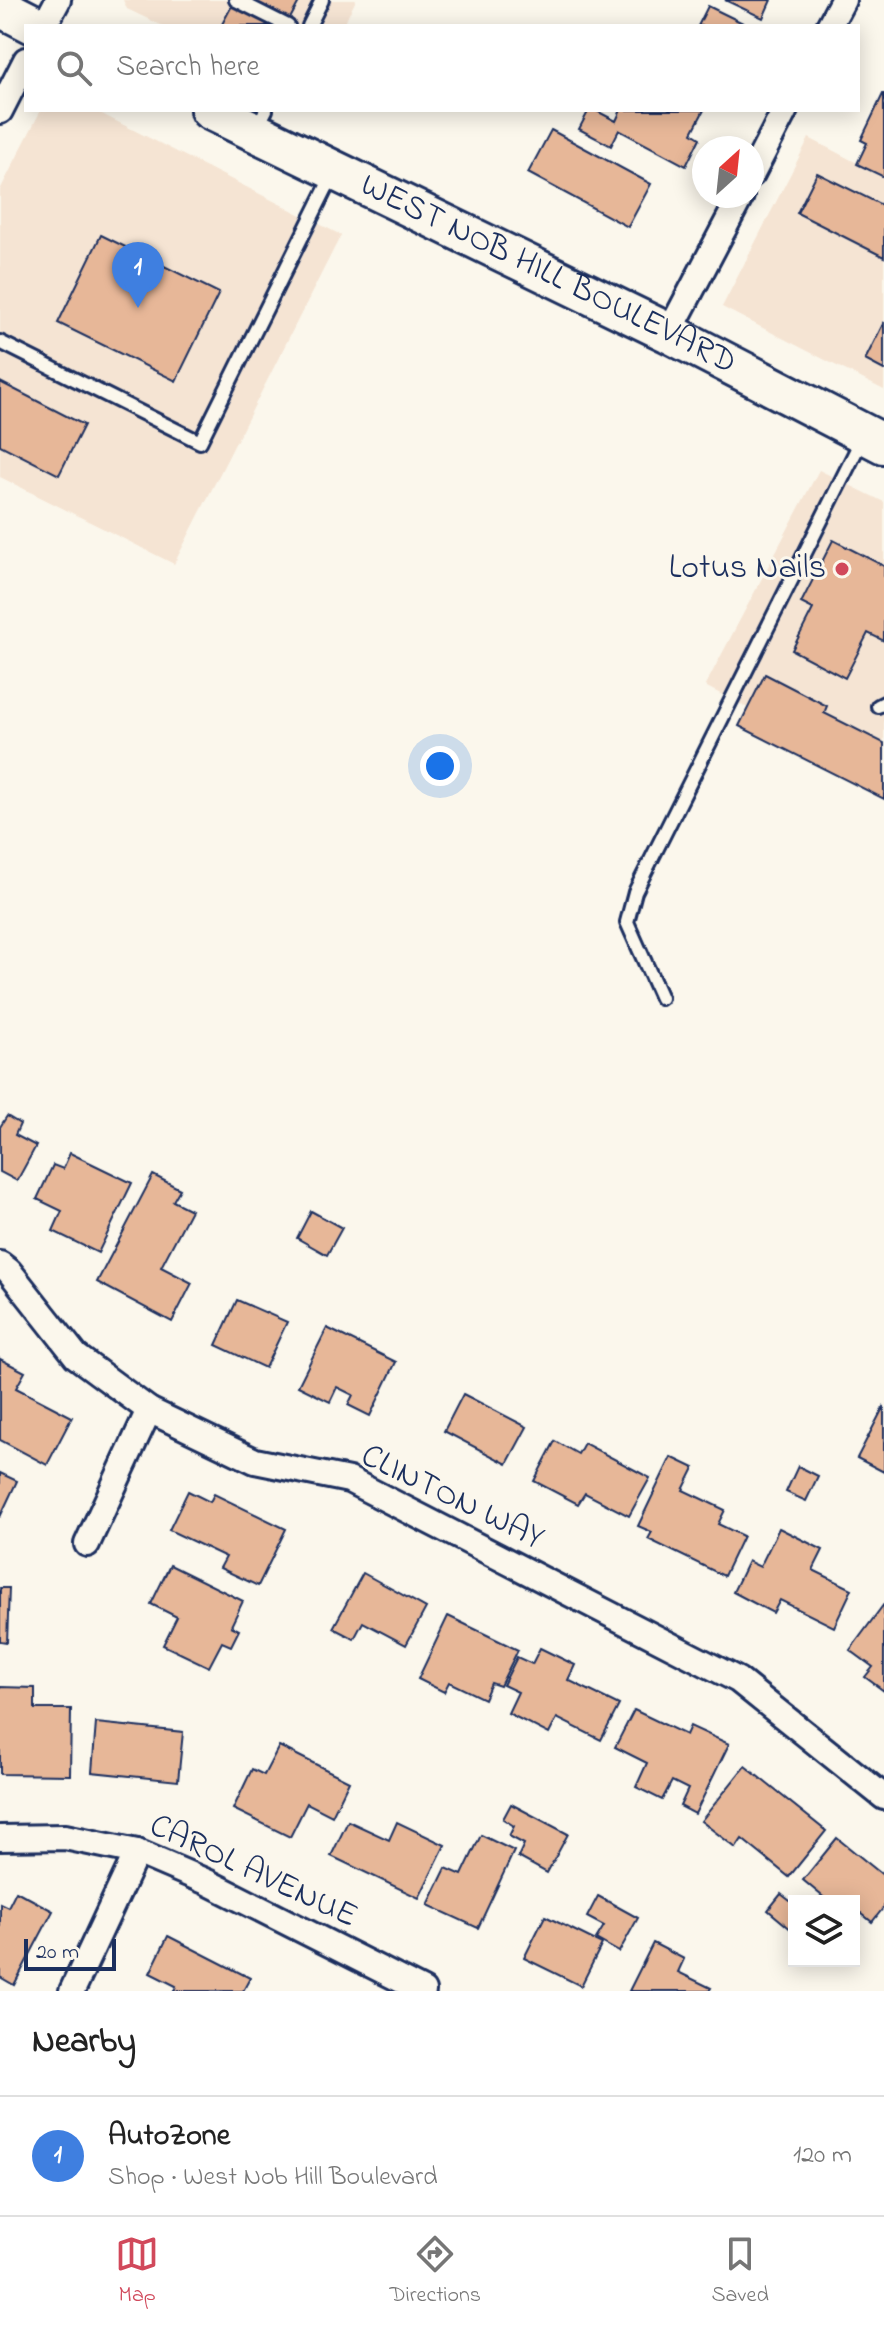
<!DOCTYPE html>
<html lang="en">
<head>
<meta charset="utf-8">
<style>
  :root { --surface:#fff; --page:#f6f6f6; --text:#222; --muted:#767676; --line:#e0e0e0; --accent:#d1495b }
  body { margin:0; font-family:"Indie Flower",sans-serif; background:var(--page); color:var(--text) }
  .controls { position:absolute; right:24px; bottom:24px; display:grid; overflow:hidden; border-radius:0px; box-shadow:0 4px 20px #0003 }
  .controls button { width:72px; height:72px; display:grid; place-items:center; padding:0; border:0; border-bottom:2px solid var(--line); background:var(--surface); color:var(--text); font:40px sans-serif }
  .compass { position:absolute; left:692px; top:136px; width:72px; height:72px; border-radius:50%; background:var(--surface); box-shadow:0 4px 20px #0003; rotate:27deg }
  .scale { position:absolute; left:24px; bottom:20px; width:92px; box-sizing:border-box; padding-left:8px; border:4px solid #1b2f5e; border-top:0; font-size:22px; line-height:28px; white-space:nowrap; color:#1b2f5e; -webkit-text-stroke:6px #fbf7ec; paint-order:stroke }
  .you { position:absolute; left:440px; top:766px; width:28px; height:28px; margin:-20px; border:6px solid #fff; border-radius:50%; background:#1a73e8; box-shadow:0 0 0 12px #1a73e833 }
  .badge { display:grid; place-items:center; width:52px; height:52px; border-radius:50%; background:var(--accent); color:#fff; font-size:26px; font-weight:700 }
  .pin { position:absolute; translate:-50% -66px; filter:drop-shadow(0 2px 4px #0008) }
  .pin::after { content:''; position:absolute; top:42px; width:28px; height:24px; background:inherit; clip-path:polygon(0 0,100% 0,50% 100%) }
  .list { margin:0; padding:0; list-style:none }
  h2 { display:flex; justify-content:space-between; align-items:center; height:104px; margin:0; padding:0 32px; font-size:34px }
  h2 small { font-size:26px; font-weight:400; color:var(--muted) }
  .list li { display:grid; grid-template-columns:52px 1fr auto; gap:24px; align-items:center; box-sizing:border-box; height:120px; padding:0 32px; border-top:2px solid var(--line) }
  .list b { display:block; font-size:30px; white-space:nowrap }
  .list p { margin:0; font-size:26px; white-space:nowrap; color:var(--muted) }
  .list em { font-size:26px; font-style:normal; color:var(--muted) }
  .icon { flex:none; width:44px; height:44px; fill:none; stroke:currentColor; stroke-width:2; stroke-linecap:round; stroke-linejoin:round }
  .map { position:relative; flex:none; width:884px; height:1991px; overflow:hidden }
  .search { position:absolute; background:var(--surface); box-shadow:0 4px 20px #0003; left:24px; right:24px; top:24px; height:88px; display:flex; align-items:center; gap:20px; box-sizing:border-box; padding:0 28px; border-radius:0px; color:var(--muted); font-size:30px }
  .sheet { height:224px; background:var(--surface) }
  nav { display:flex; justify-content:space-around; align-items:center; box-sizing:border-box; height:112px; border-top:2px solid var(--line); background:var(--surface); font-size:22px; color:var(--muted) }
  nav a { display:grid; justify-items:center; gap:4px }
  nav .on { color:var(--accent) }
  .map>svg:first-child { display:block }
  .built { fill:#f5e4d3 }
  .building { fill:#e7b798; stroke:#1b2f5e; stroke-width:2 }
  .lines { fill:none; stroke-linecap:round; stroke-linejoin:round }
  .lane-casing { stroke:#1b2f5e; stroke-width:18 }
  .street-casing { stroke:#1b2f5e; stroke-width:30 }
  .primary-casing { stroke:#1b2f5e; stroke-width:44 }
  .lane { stroke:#fbf7ec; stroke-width:12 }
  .street { stroke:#fbf7ec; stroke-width:24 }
  .primary { stroke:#fbf7ec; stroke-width:38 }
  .poi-dot { fill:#d1495b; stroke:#fbf7ec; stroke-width:3 }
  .labels { text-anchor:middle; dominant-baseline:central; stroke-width:6; stroke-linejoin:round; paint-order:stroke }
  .street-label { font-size:34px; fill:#1b2f5e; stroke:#fbf7ec }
  .poi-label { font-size:34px; fill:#1b2f5e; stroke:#fbf7ec; text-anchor:end }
</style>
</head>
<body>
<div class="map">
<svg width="884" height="1991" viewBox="0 0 884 1991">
  <rect width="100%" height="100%" fill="#fbf7ec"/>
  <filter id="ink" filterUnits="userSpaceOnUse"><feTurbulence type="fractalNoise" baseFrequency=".0125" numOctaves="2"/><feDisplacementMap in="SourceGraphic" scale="16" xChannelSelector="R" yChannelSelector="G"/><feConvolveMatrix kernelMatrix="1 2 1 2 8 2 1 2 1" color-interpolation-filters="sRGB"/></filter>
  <g filter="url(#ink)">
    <!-- built -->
    <g class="built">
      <polygon points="123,0 356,0 343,26 163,26 127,9"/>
      <polygon points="41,110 94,110 341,235 174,564 0,477 0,190"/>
      <polygon points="809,138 884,177 884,390 722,307"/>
      <polygon points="819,470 884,502 884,778 705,686"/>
    </g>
    <!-- building -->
    <g class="building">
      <polygon points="235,0 300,0 286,26 221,26"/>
      <polygon points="725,0 771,0 763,18"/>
      <polygon points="708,6 749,26 698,26"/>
      <polygon points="883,94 884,94 884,177 857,164 867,143 861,140"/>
      <polygon points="589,110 595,110 616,121 621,110 704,110 692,133 700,138 686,166 619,130 611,146 579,129"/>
      <polygon points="551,130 651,184 628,227 528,173"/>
      <polygon points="817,173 884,206 884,257 797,213"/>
      <polygon points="101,235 219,293 176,381 58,323"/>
      <polygon points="884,322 884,370 865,360"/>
      <polygon points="0,382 84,425 59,475 0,445"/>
      <polygon points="833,540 884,566 884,641 868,633 845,678 792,650 813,609 801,603"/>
      <polygon points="765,674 827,706 824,713 884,743 884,799 739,726"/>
      <polygon points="7,1116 20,1124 15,1135 36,1146 17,1181 0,1172 0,1127"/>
      <polygon points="70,1153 132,1183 98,1253 53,1231 62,1211 37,1199 53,1165 63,1169"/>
      <polygon points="153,1175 180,1189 173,1201 191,1210 161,1267 192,1283 172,1322 97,1282"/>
      <polygon points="311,1211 342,1228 327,1255 297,1238"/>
      <polygon points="237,1300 287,1322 265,1368 216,1345"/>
      <polygon points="327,1328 396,1362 370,1416 348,1405 353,1395 337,1387 330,1402 298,1386"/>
      <polygon points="0,1359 25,1372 16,1388 72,1417 47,1465 0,1440"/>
      <polygon points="463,1394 527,1427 507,1464 444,1431"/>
      <polygon points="884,1406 884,1472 857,1458"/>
      <polygon points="555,1441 578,1454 584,1443 650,1478 629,1516 585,1493 578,1504 534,1481"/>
      <polygon points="671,1457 694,1468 683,1490 725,1510 718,1524 743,1536 724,1576 648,1539 652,1532 638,1526"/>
      <polygon points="798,1466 818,1476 806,1501 786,1492"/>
      <polygon points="0,1473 17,1481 0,1517"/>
      <polygon points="188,1491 210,1502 214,1494 286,1529 258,1586 220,1568 226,1557 169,1530"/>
      <polygon points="779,1528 823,1550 813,1570 852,1589 834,1627 780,1600 773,1613 733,1592 748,1561 760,1567"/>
      <polygon points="170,1565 243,1601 231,1626 239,1630 231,1646 222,1642 209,1667 163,1645 177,1617 151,1604"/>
      <polygon points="363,1573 426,1608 406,1645 363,1622 354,1639 333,1628"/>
      <polygon points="0,1588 9,1588 7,1642 0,1641"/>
      <polygon points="884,1604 884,1691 865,1677 873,1667 850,1650"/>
      <polygon points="448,1616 518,1650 500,1686 491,1683 484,1699 449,1682 444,1692 418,1679"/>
      <polygon points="540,1648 575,1665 568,1680 619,1705 601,1740 557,1718 549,1734 508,1713 518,1692 503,1685 517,1657 532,1664"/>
      <polygon points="0,1687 35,1688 35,1709 71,1709 70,1775 0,1774"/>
      <polygon points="634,1710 686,1735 690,1726 729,1744 695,1814 680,1806 688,1789 672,1781 662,1800 636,1787 647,1763 615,1747"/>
      <polygon points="96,1723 183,1732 178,1781 92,1772"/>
      <polygon points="279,1746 349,1781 332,1816 307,1803 290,1837 233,1809 252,1769 264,1775"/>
      <polygon points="745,1766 826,1831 789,1877 742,1839 736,1848 701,1821"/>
      <polygon points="511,1804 568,1834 547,1873 518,1857 524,1844 509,1836 514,1826 503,1819"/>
      <polygon points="348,1821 389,1840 397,1822 445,1845 419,1898 331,1856"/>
      <polygon points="481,1835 514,1851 478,1928 428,1905 446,1868 462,1875"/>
      <polygon points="837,1838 884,1876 884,1907 872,1922 856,1909 854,1912 854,1901 828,1901 803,1880"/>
      <polygon points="16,1891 53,1911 14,1985 0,1977 0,1903 8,1907"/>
      <polygon points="781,1894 794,1904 793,1931 768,1910"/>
      <polygon points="598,1896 638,1918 619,1952 596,1939 604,1926 587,1917"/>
      <polygon points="545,1916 602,1944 581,1986 524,1958"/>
      <polygon points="168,1936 250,1978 243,1991 174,1991 176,1986 150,1973"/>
      <polygon points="653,1943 684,1959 678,1972 711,1988 709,1991 629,1991"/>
    </g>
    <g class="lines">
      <!-- lane casing -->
      <g class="lane-casing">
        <g id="lane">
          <polyline points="236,0 288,26"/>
          <polyline points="309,26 322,0"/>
          <polyline points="256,129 266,110"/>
          <polyline points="0,342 200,442 332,176"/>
          <polyline points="878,706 884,703"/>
          <polyline points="661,998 627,922 635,892 863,437"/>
        </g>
      </g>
      <!-- street casing -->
      <g class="street-casing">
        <g id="street">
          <polyline points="44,26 58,0"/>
          <polyline points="829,26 843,0"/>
          <polyline points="0,111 26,60"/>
          <polyline points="752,174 785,110"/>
          <polyline points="669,333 741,196"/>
          <polyline points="0,1264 9,1271 76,1356 149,1410 255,1461 349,1480 738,1680 884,1797"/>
          <polyline points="87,1544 149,1410"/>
          <polyline points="0,1838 65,1837 137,1852 207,1882 423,1991"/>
          <polyline points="72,1991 137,1852"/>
        </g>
      </g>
      <!-- primary casing -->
      <g class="primary-casing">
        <g id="primary">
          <polyline points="0,7 37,26"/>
          <path id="s1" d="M210,110l459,223 215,111"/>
        </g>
      </g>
      <!-- lane -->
      <use href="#lane" class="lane"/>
      <!-- street -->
      <use href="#street" class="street"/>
      <!-- primary -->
      <use href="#primary" class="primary"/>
    </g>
  </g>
  <!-- markers -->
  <circle class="poi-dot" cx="842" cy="569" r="8"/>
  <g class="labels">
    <!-- street labels -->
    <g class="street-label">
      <text stroke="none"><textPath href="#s1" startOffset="376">WEST NOB HILL BOULEVARD</textPath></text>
      <text transform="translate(452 1498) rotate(26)">CLINTON WAY</text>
      <text transform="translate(253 1872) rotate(25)">CAROL AVENUE</text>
    </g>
    <!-- poi labels -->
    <g class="poi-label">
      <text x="826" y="569">Lotus Nails</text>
    </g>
  </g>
</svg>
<div class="controls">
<button><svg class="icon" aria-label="layers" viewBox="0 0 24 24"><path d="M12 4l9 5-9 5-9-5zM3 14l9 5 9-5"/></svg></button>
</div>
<svg class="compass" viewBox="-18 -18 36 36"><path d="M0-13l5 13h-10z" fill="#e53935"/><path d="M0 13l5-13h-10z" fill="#767676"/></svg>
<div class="scale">20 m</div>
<div class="you"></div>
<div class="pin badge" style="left:138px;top:308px;background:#3f7fe0">1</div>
<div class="search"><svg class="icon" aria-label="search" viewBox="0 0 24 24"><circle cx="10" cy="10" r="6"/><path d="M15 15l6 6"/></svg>Search here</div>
</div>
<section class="sheet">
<h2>Nearby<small></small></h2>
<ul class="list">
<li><span class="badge" style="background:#3f7fe0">1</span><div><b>AutoZone</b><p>Shop · West Nob Hill Boulevard</p></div><em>120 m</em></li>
</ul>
</section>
<nav>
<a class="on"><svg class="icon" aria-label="map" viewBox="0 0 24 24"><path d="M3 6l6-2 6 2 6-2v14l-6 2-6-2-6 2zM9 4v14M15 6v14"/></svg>Map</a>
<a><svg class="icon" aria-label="directions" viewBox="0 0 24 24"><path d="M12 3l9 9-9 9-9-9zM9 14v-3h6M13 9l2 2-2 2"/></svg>Directions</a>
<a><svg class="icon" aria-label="saved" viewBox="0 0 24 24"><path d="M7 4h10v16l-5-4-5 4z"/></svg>Saved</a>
</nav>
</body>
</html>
